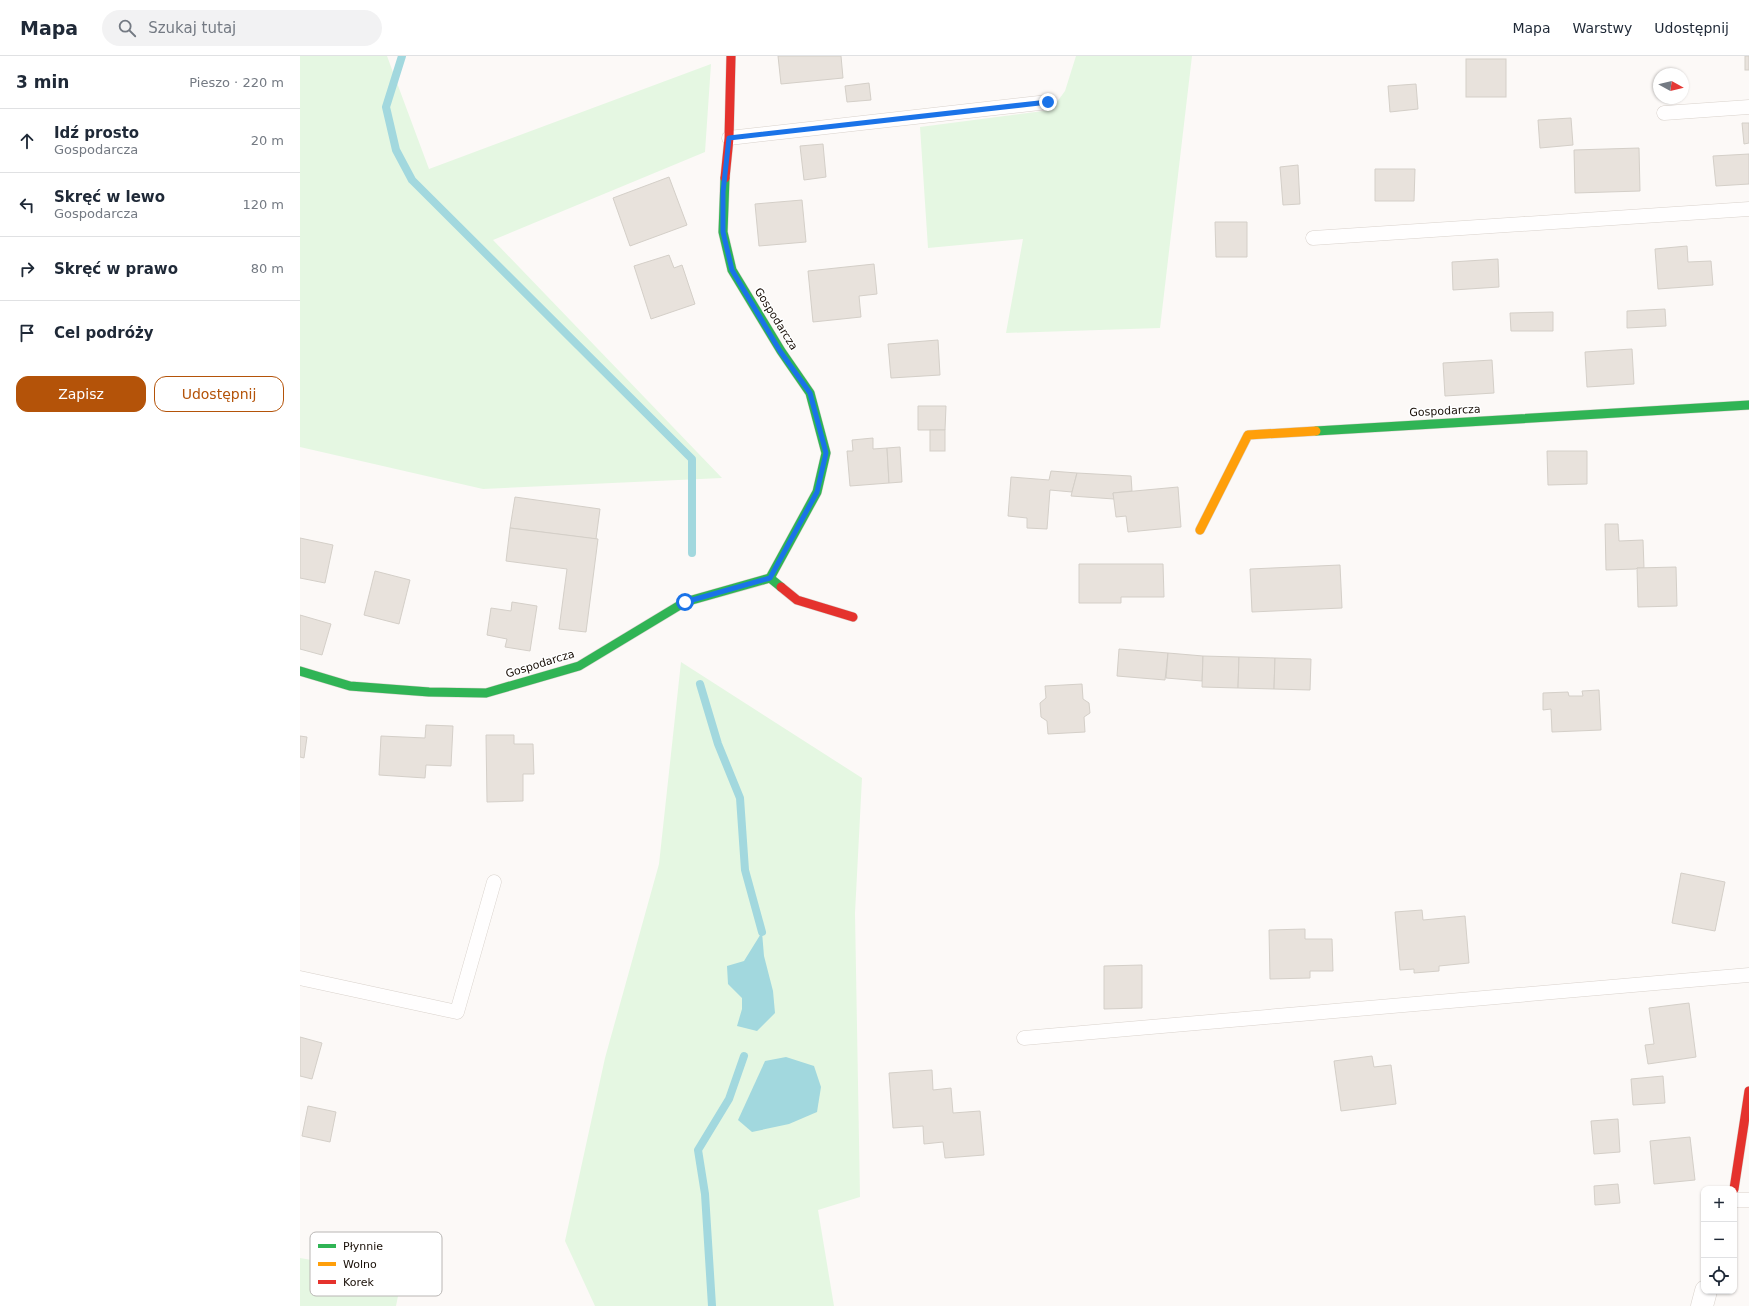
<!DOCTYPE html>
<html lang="pl">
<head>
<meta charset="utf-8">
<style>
  :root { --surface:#fff; --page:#f2f2f3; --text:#1f2937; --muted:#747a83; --line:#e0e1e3; --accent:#b45309 }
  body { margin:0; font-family:"DejaVu Sans",sans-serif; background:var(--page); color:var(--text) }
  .controls { position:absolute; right:12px; bottom:12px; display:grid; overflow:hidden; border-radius:8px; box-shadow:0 1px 3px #0004 }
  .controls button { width:36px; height:36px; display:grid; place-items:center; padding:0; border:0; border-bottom:1px solid var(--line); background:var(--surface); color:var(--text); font:20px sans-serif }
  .compass { position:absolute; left:1353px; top:12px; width:36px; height:36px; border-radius:50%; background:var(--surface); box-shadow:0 1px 3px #0004; rotate:98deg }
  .stop { position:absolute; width:12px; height:12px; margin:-9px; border:3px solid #1a73e8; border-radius:50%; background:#fff }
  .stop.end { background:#1a73e8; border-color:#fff; box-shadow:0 1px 4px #0008 }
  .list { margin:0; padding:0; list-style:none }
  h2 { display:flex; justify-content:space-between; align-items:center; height:52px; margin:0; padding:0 16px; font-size:17px }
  h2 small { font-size:13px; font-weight:400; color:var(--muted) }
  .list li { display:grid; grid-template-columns:26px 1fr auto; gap:12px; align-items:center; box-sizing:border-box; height:64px; padding:0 16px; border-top:1px solid var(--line) }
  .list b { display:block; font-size:15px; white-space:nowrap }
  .list p { margin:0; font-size:13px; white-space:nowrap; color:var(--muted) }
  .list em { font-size:13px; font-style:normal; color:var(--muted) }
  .actions { display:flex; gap:8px; padding:12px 16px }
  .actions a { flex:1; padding:9px 0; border:1px solid var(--accent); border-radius:12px; text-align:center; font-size:14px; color:var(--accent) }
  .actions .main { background:var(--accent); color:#fff }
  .icon { flex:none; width:22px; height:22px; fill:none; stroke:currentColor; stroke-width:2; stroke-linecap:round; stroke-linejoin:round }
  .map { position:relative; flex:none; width:1449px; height:1250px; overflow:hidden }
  header { display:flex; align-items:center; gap:24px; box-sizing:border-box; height:56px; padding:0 20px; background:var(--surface); border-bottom:1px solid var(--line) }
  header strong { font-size:19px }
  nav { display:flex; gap:22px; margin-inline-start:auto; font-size:14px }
  .search { width:280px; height:36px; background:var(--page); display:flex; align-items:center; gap:10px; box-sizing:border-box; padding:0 14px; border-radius:22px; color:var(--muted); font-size:15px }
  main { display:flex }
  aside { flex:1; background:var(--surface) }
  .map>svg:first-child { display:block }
  .green { fill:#e5f7e2 }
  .water { fill:#a2d8de }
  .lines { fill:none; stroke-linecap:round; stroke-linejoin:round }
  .stream { stroke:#a2d8de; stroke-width:8 }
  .building { fill:#e8e2dc; stroke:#d4cfc8 }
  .lane-casing { stroke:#d9d2cc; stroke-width:15 }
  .street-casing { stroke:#d9d2cc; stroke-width:23 }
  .fast-casing { stroke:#d9d2cc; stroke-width:10 }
  .slow-casing { stroke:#d9d2cc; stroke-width:10 }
  .jam-casing { stroke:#d9d2cc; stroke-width:10 }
  .lane { stroke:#fffefe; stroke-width:14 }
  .street { stroke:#fffefe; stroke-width:22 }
  .fast { stroke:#30b455; stroke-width:9 }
  .slow { stroke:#ff9f0a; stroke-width:9 }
  .jam { stroke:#e5322d; stroke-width:9 }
  .route { stroke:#1a73e8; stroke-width:5 }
  .labels { text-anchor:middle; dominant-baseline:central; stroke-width:3; stroke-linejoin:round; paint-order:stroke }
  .street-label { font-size:11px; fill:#170d05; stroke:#fff }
  .key { fill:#fff; stroke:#b9b6b4; stroke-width:1 }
  .key-label { font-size:11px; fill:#170d05 }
</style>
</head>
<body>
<header>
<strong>Mapa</strong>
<div class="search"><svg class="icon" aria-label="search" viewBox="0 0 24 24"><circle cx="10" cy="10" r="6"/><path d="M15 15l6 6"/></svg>Szukaj tutaj</div>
<nav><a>Mapa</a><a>Warstwy</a><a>Udostępnij</a></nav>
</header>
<main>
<aside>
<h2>3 min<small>Pieszo · 220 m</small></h2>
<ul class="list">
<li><svg class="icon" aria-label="ahead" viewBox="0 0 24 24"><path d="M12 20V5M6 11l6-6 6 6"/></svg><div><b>Idź prosto</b><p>Gospodarcza</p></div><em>20 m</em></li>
<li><svg class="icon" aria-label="left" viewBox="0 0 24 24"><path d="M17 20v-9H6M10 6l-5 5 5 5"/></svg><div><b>Skręć w lewo</b><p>Gospodarcza</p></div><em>120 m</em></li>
<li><svg class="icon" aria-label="right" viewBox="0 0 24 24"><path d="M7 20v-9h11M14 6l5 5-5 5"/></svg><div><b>Skręć w prawo</b></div><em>80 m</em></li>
<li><svg class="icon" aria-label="arrive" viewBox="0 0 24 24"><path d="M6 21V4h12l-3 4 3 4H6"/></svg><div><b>Cel podróży</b></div></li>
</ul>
<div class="actions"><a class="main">Zapisz</a><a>Udostępnij</a></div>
</aside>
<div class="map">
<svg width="1449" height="1250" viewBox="0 0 1449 1250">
  <rect width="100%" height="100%" fill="#fcf9f7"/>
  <!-- green -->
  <g class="green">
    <polygon points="0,0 87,0 129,113 411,8 405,96 193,184 422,422 183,433 0,391"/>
    <polygon points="776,0 892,0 860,272 706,277 723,183 628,192 620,71 751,54 765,35"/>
    <polygon points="381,606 562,722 555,857 560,1141 518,1154 534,1250 295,1250 265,1185 305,1002 359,808"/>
    <polygon points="0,1202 102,1220 96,1250 0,1250"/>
  </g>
  <!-- water -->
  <g class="water">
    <polygon points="462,876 464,900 473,935 475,957 457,975 437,970 442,953 442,942 428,928 427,910 444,905"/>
    <polygon points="486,1001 514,1010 521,1031 517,1056 489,1068 452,1076 438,1064 465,1005"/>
  </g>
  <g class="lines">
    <!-- stream -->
    <g class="stream">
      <polyline points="102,0 86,51 96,94 112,124 392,403 392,497"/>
      <polyline points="400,628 418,688 440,742 445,814 462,876"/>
      <polyline points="412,1250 405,1138 398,1094 429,1043 444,1000"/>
    </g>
  </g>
  <!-- building -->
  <g class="building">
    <polygon points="478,0 541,0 543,22 481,28"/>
    <rect x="1445" y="0" width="4" height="14"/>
    <rect x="1166" y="3" width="40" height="38"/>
    <polygon points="569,27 571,44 547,46 545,30"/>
    <polygon points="1116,28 1118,53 1090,56 1088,30"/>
    <polygon points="1271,62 1273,89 1240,92 1238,64"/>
    <polygon points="1442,67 1449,67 1449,87 1444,88"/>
    <polygon points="523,88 526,121 504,124 500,90"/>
    <polygon points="1339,92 1340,135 1275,137 1274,94"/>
    <polygon points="1449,98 1449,128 1416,130 1413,100"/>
    <polygon points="998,109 1000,148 983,149 980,111"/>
    <polygon points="1075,113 1115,113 1114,145 1075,145"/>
    <polygon points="369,121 387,169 330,190 313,142"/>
    <polygon points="502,144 506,186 459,190 455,148"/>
    <polygon points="915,166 947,166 947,201 916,201"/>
    <polygon points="1387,190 1388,206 1411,205 1413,229 1358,233 1355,193"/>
    <polygon points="369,199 374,212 382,209 395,248 351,263 334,210"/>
    <polygon points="1198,203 1199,231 1153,234 1152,206"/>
    <polygon points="574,208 577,238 559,240 561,261 513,266 508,215"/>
    <polygon points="1365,253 1366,270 1327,272 1327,255"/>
    <polygon points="1253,256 1253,275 1211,275 1210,257"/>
    <polygon points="638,284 640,319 591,322 588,288"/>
    <polygon points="1332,293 1334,328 1287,331 1285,296"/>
    <polygon points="1192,304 1194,337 1145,340 1143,307"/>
    <polygon points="618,350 646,350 645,374 618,374"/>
    <rect x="630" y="374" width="15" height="21"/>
    <polygon points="573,382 573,393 587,392 589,427 550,430 547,395 553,395 552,384"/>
    <polygon points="600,391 602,426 589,427 587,392"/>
    <polygon points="1247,395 1287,395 1287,428 1248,429"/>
    <polygon points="751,415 777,417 772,436 750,434 747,473 727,472 727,462 708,460 711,421 749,424"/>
    <polygon points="777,417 831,420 832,435 813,437 814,443 771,440"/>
    <polygon points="878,431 881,471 828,476 826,460 816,461 813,437"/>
    <polygon points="215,441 300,453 296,483 210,472"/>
    <polygon points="1305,468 1318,468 1319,485 1343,484 1344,512 1337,512 1336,513 1306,514"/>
    <polygon points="210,472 298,483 286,576 259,573 267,513 206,505"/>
    <polygon points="0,482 33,489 25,527 0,522"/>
    <polygon points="779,508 863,508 864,541 821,541 821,547 779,547"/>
    <polygon points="1040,509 1042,552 952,556 950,513"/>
    <polygon points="1376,511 1377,550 1338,551 1337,512"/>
    <polygon points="75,515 110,524 99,568 64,559"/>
    <polygon points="212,546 237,550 230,595 205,591 207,583 187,579 191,552 211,555"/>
    <polygon points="0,559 31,568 22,599 0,593"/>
    <polygon points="819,593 868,597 865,624 817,620"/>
    <polygon points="868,597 903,600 902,625 866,622"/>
    <polygon points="903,600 939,601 938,632 902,631"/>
    <polygon points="939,601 975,602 974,633 938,632"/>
    <polygon points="975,602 1011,603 1010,634 974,633"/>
    <polygon points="782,628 783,643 789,647 790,657 784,661 785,676 748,678 747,665 741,661 740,647 746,642 745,630"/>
    <polygon points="1299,634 1301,674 1252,676 1251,653 1243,654 1243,637 1268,636 1269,640 1283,640 1282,635"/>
    <polygon points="126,669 153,670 151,710 126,709 125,722 79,719 81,680 125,682"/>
    <polygon points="186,679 214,679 214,688 233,688 234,718 223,718 223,745 187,746"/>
    <polygon points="0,680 7,681 4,702 0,701"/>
    <polygon points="1381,817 1425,826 1415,875 1372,867"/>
    <polygon points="1122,854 1123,864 1165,860 1169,907 1139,910 1139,915 1114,917 1114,913 1100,914 1095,856"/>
    <polygon points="1005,873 1005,883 1032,883 1033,915 1010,915 1010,922 970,923 969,874"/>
    <polygon points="842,909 842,952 804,953 804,910"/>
    <polygon points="1389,947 1396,1001 1348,1008 1345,989 1354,988 1349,952"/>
    <polygon points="0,981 22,987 12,1023 0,1020"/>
    <polygon points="1072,1000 1074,1011 1091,1009 1096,1048 1041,1055 1034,1005"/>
    <polygon points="632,1014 633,1034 651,1032 653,1057 680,1055 684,1099 645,1102 643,1086 624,1088 623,1070 593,1072 589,1017"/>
    <polygon points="1363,1020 1365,1047 1333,1049 1331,1023"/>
    <polygon points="8,1050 36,1056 30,1086 2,1080"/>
    <polygon points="1318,1063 1320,1096 1294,1098 1291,1065"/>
    <polygon points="1390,1081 1395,1124 1354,1128 1350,1085"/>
    <polygon points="1318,1128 1320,1147 1295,1149 1294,1130"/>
  </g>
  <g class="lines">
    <!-- lane casing -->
    <g class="lane-casing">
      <g id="lane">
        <polyline points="1364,57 1449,51"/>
        <polyline points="429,82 748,46"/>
        <polyline points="1013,182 1449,153"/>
        <polyline points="0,922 157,956 194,826"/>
        <polyline points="724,982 1449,919"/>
        <polyline points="1434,1144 1449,1144"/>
      </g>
    </g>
    <!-- street casing -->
    <g class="street-casing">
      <polyline id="street" points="1402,1250 1406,1235"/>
    </g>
    <!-- fast casing -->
    <g class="fast-casing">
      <g id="fast">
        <polyline points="425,122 423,176 432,214 481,295 510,337 526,397 517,436 470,522"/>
        <polyline points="1016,375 1449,349"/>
        <polyline points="0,615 50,630 129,636 186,637 279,610 385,546 470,522 481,531"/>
      </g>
    </g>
    <!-- slow casing -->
    <g class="slow-casing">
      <polyline id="slow" points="900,474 948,379 1016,375"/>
    </g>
    <!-- jam casing -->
    <g class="jam-casing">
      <g id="jam">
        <polyline points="425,122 429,82 431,0"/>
        <polyline points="481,531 497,544 553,561"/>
        <polyline points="1434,1133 1449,1035"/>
      </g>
    </g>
    <!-- lane -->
    <use href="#lane" class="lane"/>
    <!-- street -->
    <use href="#street" class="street"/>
    <!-- fast -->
    <use href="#fast" class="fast"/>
    <!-- slow -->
    <use href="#slow" class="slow"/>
    <!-- jam -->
    <use href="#jam" class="jam"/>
  </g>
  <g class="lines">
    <!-- route -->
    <polyline class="route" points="385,546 470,522 517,436 526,397 510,337 480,295 432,214 423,176 423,136 429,82 748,46"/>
  </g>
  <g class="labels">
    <!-- street labels -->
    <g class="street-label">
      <text transform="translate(476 263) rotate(58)">Gospodarcza</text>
      <text transform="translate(1145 355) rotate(-3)">Gospodarcza</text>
      <text transform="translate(240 608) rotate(-17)">Gospodarcza</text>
    </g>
  </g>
  <!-- legend -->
  <rect x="10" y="1176" width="132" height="64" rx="6" class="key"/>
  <rect x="18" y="1188" width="18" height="4" fill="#30b455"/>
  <rect x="18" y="1206" width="18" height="4" fill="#ff9f0a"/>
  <rect x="18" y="1224" width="18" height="4" fill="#e5322d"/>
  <g class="key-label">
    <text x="43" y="1194">Płynnie</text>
    <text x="43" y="1212">Wolno</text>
    <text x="43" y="1230">Korek</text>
  </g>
</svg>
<div class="controls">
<button>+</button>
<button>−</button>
<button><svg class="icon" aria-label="locate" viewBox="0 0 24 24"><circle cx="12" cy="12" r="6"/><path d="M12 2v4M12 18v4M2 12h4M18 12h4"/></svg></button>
</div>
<svg class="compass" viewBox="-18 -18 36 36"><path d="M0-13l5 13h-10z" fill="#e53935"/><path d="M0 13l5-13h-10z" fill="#747a83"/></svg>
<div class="stop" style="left:385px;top:546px"></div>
<div class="stop end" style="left:748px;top:46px"></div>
</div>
</main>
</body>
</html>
